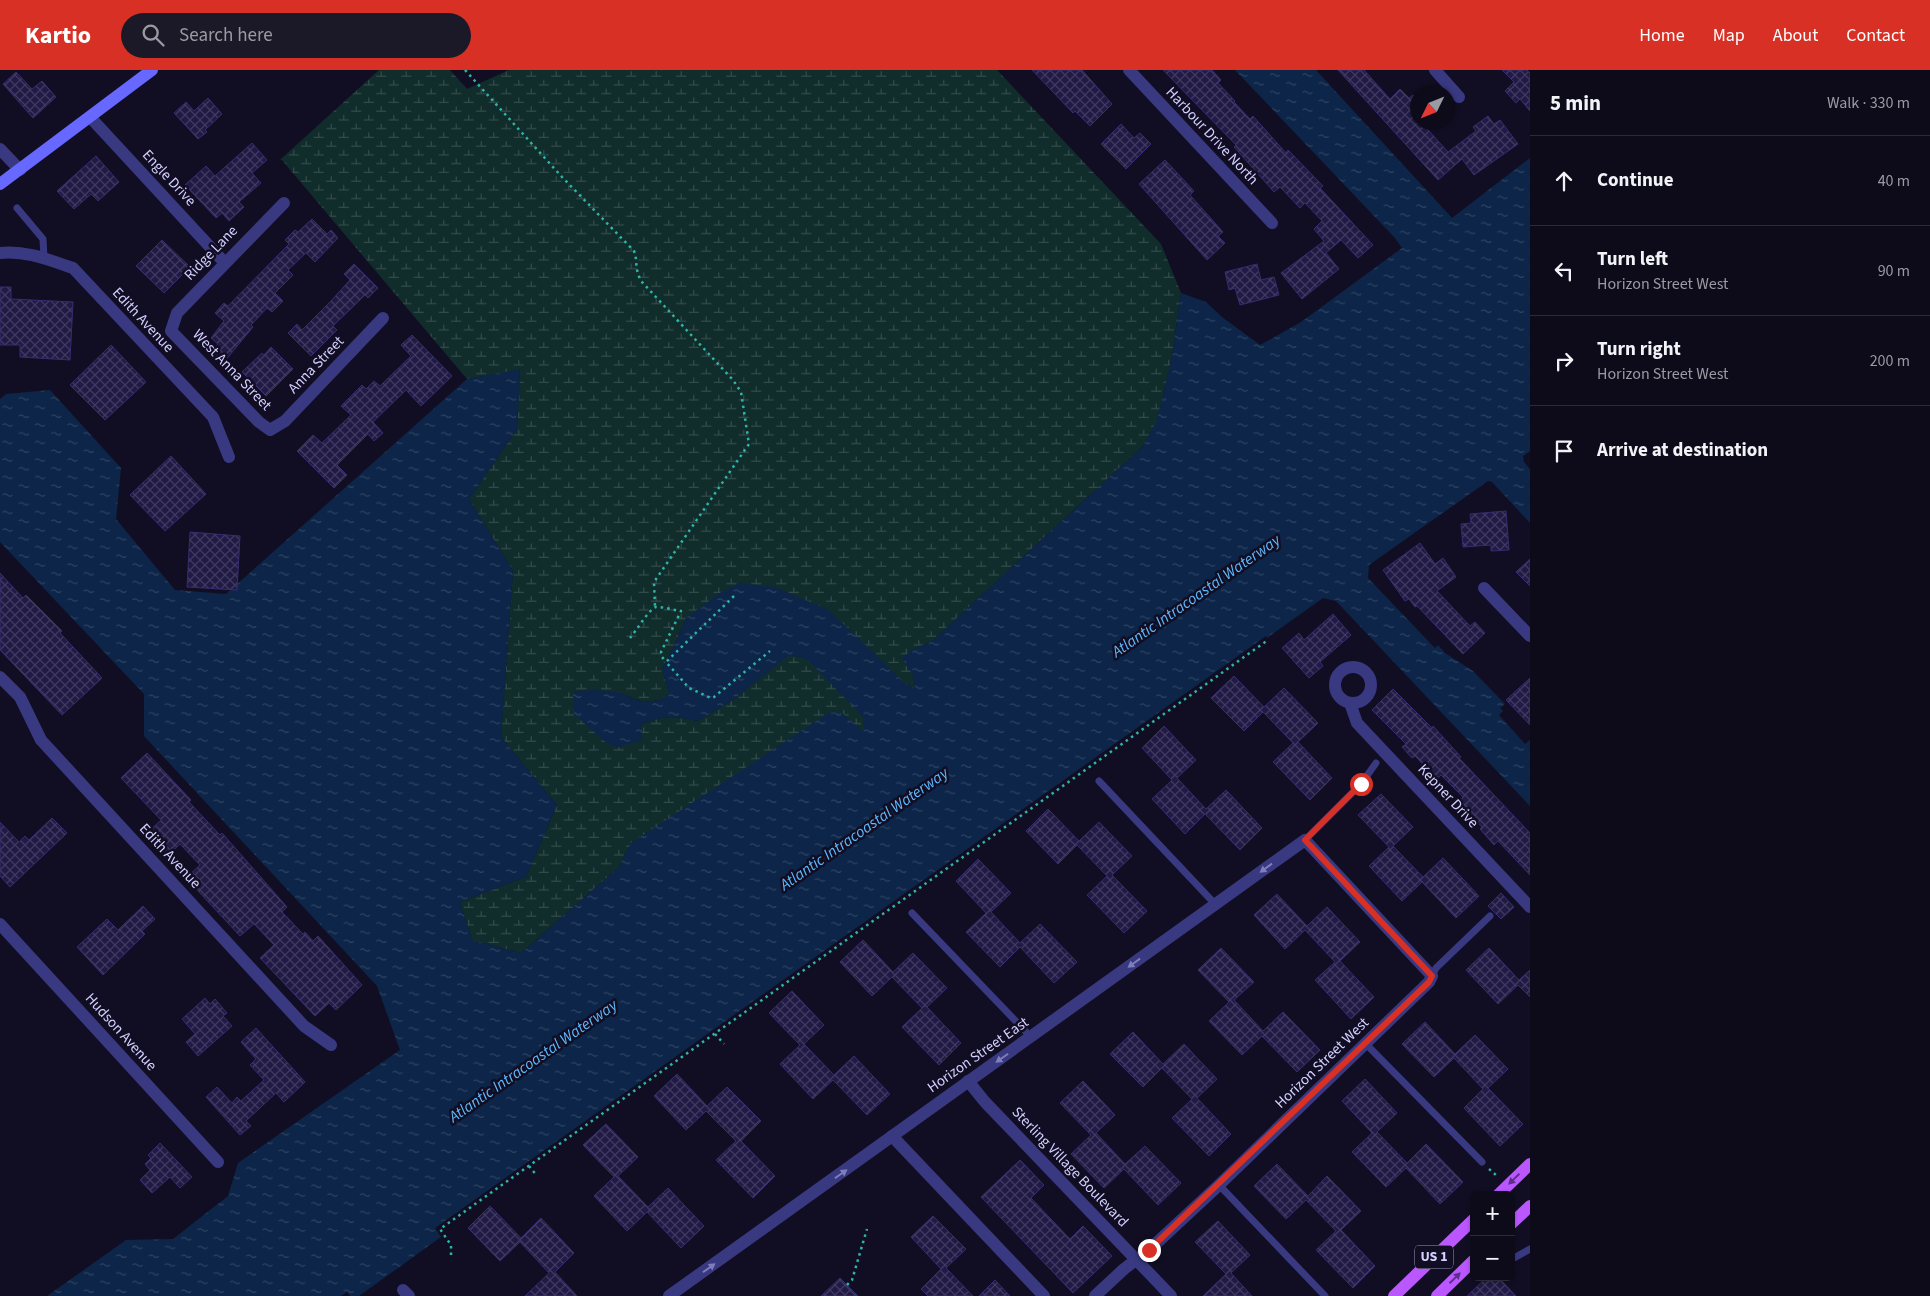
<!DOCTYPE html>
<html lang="en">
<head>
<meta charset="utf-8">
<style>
  :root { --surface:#0d0a1a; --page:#1b1827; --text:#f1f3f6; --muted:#9a9aa2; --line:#2d2b39; --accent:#d93025 }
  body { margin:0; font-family:"Source Sans 3",sans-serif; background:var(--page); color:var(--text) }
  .controls { position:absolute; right:15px; bottom:15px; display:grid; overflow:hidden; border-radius:8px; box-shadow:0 1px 4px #0004 }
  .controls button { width:45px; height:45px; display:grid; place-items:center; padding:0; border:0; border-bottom:1px solid var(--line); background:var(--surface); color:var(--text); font:25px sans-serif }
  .compass { position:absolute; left:1410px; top:15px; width:45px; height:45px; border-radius:50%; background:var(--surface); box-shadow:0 1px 4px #0004; rotate:227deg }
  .stop { position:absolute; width:15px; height:15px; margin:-11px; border:4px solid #d93025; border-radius:50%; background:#fff }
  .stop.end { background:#d93025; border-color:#fff; box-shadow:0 1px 5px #0008 }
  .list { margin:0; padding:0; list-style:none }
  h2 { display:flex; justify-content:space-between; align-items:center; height:65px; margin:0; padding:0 20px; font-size:21px }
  h2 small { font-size:16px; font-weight:400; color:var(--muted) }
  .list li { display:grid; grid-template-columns:32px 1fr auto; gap:15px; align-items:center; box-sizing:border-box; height:90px; padding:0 20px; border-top:1px solid var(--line) }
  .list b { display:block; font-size:19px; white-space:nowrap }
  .list p { margin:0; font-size:16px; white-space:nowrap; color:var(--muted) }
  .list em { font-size:16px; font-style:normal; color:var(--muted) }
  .icon { flex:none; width:28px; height:28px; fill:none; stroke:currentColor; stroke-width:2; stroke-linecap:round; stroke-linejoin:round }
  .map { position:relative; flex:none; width:1530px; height:1226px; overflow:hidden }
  header { display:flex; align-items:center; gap:30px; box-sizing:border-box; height:70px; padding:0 25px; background:var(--accent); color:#fff }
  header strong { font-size:24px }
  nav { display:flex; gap:28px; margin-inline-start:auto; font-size:18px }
  .search { width:350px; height:45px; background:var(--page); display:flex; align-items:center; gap:12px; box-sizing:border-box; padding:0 18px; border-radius:28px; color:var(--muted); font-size:19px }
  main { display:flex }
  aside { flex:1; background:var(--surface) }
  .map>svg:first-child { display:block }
  .wetland { fill:url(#wetland-marsh) }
  .water { fill:url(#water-ripples) }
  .building { fill:url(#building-cross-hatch); stroke:#372c70 }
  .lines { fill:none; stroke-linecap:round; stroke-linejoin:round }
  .path { stroke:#2eb5a8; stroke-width:2.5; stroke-dasharray:2.5 4; stroke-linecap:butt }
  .lane { stroke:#393982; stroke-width:7 }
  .street { stroke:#393982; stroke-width:12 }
  .secondary { stroke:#6768ff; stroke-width:12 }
  .primary { stroke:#bb57ff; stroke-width:12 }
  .oneway { fill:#7f7dba }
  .oneway2 { fill:#5d2f86 }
  .route { stroke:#d93025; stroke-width:6 }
  .labels { text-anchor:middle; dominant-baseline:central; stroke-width:5; stroke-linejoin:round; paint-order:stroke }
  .shield { fill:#110e23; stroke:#9a96bd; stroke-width:1 }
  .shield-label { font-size:14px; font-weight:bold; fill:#d4d0ff }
  .street-label { font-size:15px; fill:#d4d0ff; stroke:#110e23 }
  .water-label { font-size:16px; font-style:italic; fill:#5eb9ff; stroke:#110e23 }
</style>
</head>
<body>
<header>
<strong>Kartio</strong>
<div class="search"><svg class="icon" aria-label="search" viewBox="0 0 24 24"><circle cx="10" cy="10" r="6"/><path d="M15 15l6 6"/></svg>Search here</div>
<nav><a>Home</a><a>Map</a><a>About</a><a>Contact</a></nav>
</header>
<main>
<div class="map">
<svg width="1530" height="1226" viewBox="0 0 1530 1226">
  <defs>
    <pattern id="wetland-marsh" width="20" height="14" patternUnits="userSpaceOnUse" patternTransform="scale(1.25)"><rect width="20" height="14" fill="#112d2b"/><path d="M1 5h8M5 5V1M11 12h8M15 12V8" fill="none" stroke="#334a4b"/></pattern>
    <pattern id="water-ripples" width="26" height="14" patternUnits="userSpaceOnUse" patternTransform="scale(1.25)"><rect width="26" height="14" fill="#0c2548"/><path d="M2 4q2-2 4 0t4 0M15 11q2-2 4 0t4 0" fill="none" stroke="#2e4463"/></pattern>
    <pattern id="building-cross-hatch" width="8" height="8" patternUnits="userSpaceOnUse" patternTransform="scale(1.25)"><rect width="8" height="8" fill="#211a44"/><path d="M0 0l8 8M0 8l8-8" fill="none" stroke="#403a60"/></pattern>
  </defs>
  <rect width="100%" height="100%" fill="#110e23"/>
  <!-- wetland -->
  <path class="wetland" d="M379,0h71l17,19 42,-19h488l164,174 20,49 -9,63 -15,65 -14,25 -211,195 -20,9 -9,8 10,17 2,13 -229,-70 -12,28 -12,23 7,24 -8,7 -18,2 -26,-10 25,32c23,-9 33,-8 56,-3l36,-22 54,-44 14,2 9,5 29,29 24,26v16l-22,-20 -211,130 -12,24 -98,86 -49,-13 -12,-38 66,-25 31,-72 -56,-68 12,-166 -44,-72 48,-70 3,-59 -53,9 -186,-220z"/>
  <!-- water -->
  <path class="water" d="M1235,0h81l136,148 78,-60v293l-7,5 1,6 6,7v54l-38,-41 -4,-1 -119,84 -1,13 67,70 3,-3 7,8 28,18 32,33 -5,4 3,3 -4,4 26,29 5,-4v66l-194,-205 -13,-3 -56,40 -1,-2 -831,592 6,9 -82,59h-9l-3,-4 -6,4h-294l79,-56 47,-1 55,-43 10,-33 162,-113 -23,-64 -233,-250v-42l-144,-152v-143l6,-5 44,-4 71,78 -5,51 59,71 51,4 241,-215 53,-10 -3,60 -48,70 44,72 -12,166 56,68 -31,72 -66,25 12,38 49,13 98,-86 12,-24 199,-131 12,1 22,19 -1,-15 -52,-54 -9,-6 -14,-1 -54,43 -36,22c-23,-5 -33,-6 -56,3v16l-25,8 -13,-7 -30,-27 -1,-23 24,-1 20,2 25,10 19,-2 8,-7 -7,-24 12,-23 12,-28 35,-26 19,-9 35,4 54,23 77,74 9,4 -2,-13 -11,-17 10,-8 20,-9 211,-195 14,-26 15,-64 9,-63 25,9 16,15 38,28 41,-23 101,-74 -7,-10z"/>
  <!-- building -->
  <g class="building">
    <polygon points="1032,0 1082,0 1112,34 1090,56 1075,41 1073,43"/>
    <polygon points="1163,0 1212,0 1221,10 1218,13 1235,31 1234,32 1250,49 1253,46 1286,83 1288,80 1323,116 1320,118 1373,175 1358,188 1341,170 1326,183 1339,199 1302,229 1281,203 1324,171 1314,159 1322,151 1305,133 1300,138 1280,117 1274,122 1234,77 1236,75"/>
    <polygon points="1338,0 1364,0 1390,29 1400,19 1409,28 1413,25 1418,30 1418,52 1421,52 1448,82 1476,61 1473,57 1488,46 1494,54 1500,50 1518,74 1474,105 1462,89 1438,110"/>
    <polygon points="1502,0 1527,0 1530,3 1530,41 1520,29 1516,33 1505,21 1514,12"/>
    <polygon points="16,2 32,19 42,11 56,27 33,48 3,14"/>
    <polygon points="208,28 222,44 205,60 207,62 198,69 174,43 186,32 194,41"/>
    <polygon points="1121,54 1134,68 1140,63 1151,74 1126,99 1101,74"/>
    <polygon points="252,73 267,90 252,103 261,113 239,132 244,137 229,151 222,143 216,148 185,115 206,96 215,106"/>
    <polygon points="96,86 119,112 98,131 91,124 74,139 57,121"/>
    <polygon points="1165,90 1194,121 1190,125 1223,162 1218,166 1225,173 1207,190 1139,114"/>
    <polygon points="312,149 327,164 331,160 338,168 315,192 306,183 288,200 293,205 275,223 283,231 272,242 267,238 251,255 253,257 224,292 212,281 218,274 211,268 224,251 215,243 224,233 228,236 289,174 285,170 295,160 298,162"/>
    <polygon points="162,170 190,197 164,223 136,196"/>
    <polygon points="354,194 378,218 368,228 365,225 333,256 337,260 311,286 288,263 297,254 302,260 330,232 350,210 344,204"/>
    <polygon points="1257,194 1261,210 1274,207 1279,225 1240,235 1235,218 1229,220 1225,202"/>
    <polygon points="0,217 11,217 11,229 73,232 70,290 20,287 20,275 0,275"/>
    <polygon points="412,265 452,306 421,336 406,320 373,352 383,363 374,371 368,364 337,395 347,405 334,418 297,381 313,365 322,373 351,345 341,336 362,315 366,319 374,311 380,316 411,286 401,275"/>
    <polygon points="111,275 146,312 105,350 70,315"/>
    <polygon points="271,277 293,299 266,326 242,302 262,283 264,285"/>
    <polygon points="171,386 206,424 165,461 130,425"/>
    <polygon points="1506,441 1509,480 1491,481 1491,475 1463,477 1461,454 1471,453 1470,444"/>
    <polygon points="190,462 240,466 237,520 187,517"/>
    <polygon points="1420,473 1435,494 1443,488 1456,507 1437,521 1470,556 1475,552 1485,563 1463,584 1417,536 1415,537 1409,529 1405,531 1383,500"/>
    <polygon points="1530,489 1530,516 1516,502"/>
    <polygon points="0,503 23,528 26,525 62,561 60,563 102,608 62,645 0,580"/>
    <polygon points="1333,544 1351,565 1320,592 1323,596 1309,608 1282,578 1299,563 1304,570"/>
    <polygon points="1234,606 1264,637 1284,618 1318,653 1298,672 1332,708 1310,730 1273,692 1293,673 1263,642 1244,661 1211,628"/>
    <polygon points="1530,608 1530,655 1506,630"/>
    <polygon points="1393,619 1432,658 1433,656 1461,687 1459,688 1530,763 1530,805 1498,771 1494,775 1480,759 1482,757 1458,732 1463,727 1441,705 1437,709 1415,686 1412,688 1402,677 1406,674 1372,640"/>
    <polygon points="1164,656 1196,690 1177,708 1206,739 1226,720 1262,758 1240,780 1205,744 1185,764 1152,729 1172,710 1142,678"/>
    <polygon points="147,683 191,730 189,732 220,765 222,763 287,837 282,842 303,864 305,862 313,871 318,866 362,915 336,940 329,933 315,946 260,888 274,875 254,854 240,866 186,808 200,795 180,774 166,787 145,765 161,750 121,708"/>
    <polygon points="1381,724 1413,757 1393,776 1423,807 1443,788 1479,826 1456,848 1422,812 1402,831 1369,796 1389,777 1358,745"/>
    <polygon points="1048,739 1079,771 1099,752 1132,786 1112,805 1147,841 1124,863 1087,825 1107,806 1077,775 1058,794 1026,761"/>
    <polygon points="52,748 67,763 10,817 0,806 0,752 19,772 25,766 29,770"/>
    <polygon points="978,789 1011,823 991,842 1020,873 1040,854 1077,892 1054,913 1020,877 1000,897 966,862 986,843 956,811"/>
    <polygon points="1501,823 1514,837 1501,849 1488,836"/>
    <polygon points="1277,824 1307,856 1327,837 1360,872 1340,891 1374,927 1351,949 1315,910 1335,892 1305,860 1285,879 1254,845"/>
    <polygon points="143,836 155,849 142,861 145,864 103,905 77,877 107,849 118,860"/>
    <polygon points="863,870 893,902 913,883 947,918 927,937 961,973 939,995 902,957 922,938 892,907 872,926 840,892"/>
    <polygon points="1221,878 1254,912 1234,930 1263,961 1283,942 1320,980 1297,1002 1262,966 1242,985 1209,951 1229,932 1198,900"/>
    <polygon points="1489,878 1519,910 1530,900 1530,927 1518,915 1498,934 1466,900"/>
    <polygon points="792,921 824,955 804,974 834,1005 854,986 890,1024 867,1045 833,1010 813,1029 780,994 800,975 769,943"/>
    <polygon points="205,928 210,934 215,929 227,943 223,946 232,956 198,986 186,972 195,964 182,949"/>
    <polygon points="1425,952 1455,984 1475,965 1508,999 1488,1018 1523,1054 1500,1076 1464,1038 1483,1019 1454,988 1434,1007 1402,974"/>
    <polygon points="256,958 305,1012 284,1032 276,1023 246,1051 251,1056 240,1065 206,1027 217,1017 232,1033 237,1027 241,1031 264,1010 250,995 256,989 241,972"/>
    <polygon points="1133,962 1163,994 1184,974 1217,1009 1197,1028 1231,1064 1209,1086 1172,1048 1192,1029 1162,998 1143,1017 1110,984"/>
    <polygon points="677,1004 707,1036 727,1017 761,1051 741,1071 775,1106 753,1128 716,1090 736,1071 706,1041 686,1060 654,1026"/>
    <polygon points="1365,1009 1397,1043 1377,1062 1407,1093 1426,1074 1463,1112 1440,1134 1406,1098 1386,1117 1352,1082 1372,1063 1342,1031"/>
    <polygon points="1083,1011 1115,1045 1096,1063 1125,1094 1145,1076 1181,1113 1158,1135 1124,1099 1104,1118 1071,1084 1091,1065 1060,1033"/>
    <polygon points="606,1054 638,1087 618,1106 648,1137 668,1118 704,1156 681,1178 647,1142 627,1161 594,1126 614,1107 583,1075"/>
    <polygon points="160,1073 192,1107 180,1118 170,1107 152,1123 140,1110 150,1100 145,1094 151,1088 148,1085"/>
    <polygon points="1020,1090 1044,1115 1031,1128 1070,1169 1083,1156 1112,1186 1073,1223 981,1127"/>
    <polygon points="1277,1094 1308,1126 1327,1106 1361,1141 1341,1160 1375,1196 1353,1218 1316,1180 1336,1161 1306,1130 1286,1149 1254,1116"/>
    <polygon points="490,1136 521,1168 541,1148 574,1183 555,1202 577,1226 525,1226 549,1203 520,1172 500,1191 468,1158"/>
    <polygon points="933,1146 966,1179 946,1198 973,1226 928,1226 921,1219 941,1199 911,1167"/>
    <polygon points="1218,1151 1250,1185 1231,1203 1252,1226 1203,1226 1226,1204 1195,1172"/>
    <polygon points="1487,1207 1498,1207 1516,1226 1467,1226"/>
    <polygon points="840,1208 858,1226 821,1226"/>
    <polygon points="995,1210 1010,1226 979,1226"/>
  </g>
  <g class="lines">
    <!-- path -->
    <g class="path">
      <path d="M465,0l97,107 72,74c4,11 0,16 7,30l92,99 8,12 8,52 -95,138 1,25"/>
      <polyline points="734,526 666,592 689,618 711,628 714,627 770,581"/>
      <path d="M630,568c6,-7 20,-30 26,-31 8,0 17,3 25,4l-20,41 1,5 4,5"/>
      <polyline points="715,964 724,974"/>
      <polyline points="529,1096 537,1106"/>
      <polyline points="1489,1099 1497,1106"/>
      <polyline points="451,1185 451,1175 440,1159 1268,570"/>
      <polyline points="847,1215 852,1210 867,1159"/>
    </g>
    <!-- lane -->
    <g class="lane">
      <polyline points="17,138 43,169 44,188"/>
      <polyline points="1099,711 1215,834"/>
      <polyline points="1305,770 1361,714 1376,693"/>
      <polyline points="912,843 1031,967"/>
      <polyline points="1432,906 1436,898 1490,846"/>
      <polyline points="1365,973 1482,1092"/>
      <polyline points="1219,1115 1325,1226"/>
      <polyline points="1511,1185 1514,1188 1530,1179"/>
    </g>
    <!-- street -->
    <g class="street">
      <polyline points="1129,0 1272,153"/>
      <polyline points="1435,0 1459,27"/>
      <polyline points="90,47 224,192"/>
      <polyline points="0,79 20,100"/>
      <polyline points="284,133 177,243 171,261 259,352 270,360 285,351 383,248"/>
      <path d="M0,183c25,-3 49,7 73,15l140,149 16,40"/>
      <polyline points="1484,518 1530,566"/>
      <circle cx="1353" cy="615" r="18"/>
      <polyline points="0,607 20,627 41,670 304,956 331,975"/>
      <polyline points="1350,633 1357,653 1530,837"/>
      <polyline points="0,854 218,1092"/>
      <polyline points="968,1011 985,1032 1171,1226"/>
      <polyline points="892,1066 1044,1226"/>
      <polyline points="403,1220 409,1226"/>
      <polyline points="669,1226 1305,770 1432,906 1429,912 1219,1115 1149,1180 1124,1199 1095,1226"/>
    </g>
    <!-- secondary -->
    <polyline class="secondary" points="0,114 152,0"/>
    <!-- primary -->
    <g class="primary">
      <polyline points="1498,1125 1530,1094"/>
      <polyline points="1511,1154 1530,1136"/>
      <polyline points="1394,1226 1474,1149"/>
      <polyline points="1437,1226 1474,1190"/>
    </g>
  </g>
  <!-- one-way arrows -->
  <defs><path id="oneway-solid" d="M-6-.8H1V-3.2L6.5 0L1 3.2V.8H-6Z" transform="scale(1.25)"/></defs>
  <g class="oneway">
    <use href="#oneway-solid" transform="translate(1266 798) rotate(144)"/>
    <use href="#oneway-solid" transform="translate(1134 893) rotate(144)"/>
    <use href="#oneway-solid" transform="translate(1002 988) rotate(145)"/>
    <use href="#oneway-solid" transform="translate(841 1104) rotate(-35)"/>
    <use href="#oneway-solid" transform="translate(709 1198) rotate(-35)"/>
  </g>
  <g class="oneway2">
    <use href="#oneway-solid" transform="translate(1514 1109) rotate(136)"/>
    <use href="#oneway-solid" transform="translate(1455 1208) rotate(-44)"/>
  </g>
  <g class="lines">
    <!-- route -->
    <polyline class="route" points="1149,1180 1429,912 1432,906 1305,770 1361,714"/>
  </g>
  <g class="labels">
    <!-- shield labels -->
    <rect class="shield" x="1415" y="1175.5" width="38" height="23" rx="4"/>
    <g class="shield-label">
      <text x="1434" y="1187">US 1</text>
    </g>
    <!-- street labels -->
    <g class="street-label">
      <text transform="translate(1212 66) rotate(47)">Harbour Drive North</text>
      <text transform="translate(169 108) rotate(47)">Engle Drive</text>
      <text transform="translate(211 183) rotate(-46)">Ridge Lane</text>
      <text transform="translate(143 250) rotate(47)">Edith Avenue</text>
      <text transform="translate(316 295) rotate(-46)">Anna Street</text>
      <text transform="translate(232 300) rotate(46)">West Anna Street</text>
      <text transform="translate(1448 726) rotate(47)">Kepner Drive</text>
      <text transform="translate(170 786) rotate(47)">Edith Avenue</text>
      <text transform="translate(121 962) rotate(48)">Hudson Avenue</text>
      <text transform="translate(978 985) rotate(-35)">Horizon Street East</text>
      <text transform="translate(1322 993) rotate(-44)">Horizon Street West</text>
      <text transform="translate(1070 1097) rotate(46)">Sterling Village Boulevard</text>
    </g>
    <!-- water labels -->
    <g class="water-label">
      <text transform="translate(1196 526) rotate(-35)">Atlantic Intracoastal Waterway</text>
      <text transform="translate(864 759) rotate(-35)">Atlantic Intracoastal Waterway</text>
      <text transform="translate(533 991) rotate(-35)">Atlantic Intracoastal Waterway</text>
    </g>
  </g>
</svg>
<div class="controls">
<button>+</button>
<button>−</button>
</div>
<svg class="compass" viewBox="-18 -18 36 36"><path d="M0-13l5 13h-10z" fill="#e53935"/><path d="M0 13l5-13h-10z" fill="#9a9aa2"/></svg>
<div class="stop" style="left:1361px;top:714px"></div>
<div class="stop end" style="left:1149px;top:1180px"></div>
</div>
<aside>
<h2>5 min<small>Walk · 330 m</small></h2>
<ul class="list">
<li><svg class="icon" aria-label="ahead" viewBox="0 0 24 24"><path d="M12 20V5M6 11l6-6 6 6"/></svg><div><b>Continue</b></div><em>40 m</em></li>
<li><svg class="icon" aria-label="left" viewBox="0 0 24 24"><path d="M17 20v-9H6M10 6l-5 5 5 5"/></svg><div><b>Turn left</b><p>Horizon Street West</p></div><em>90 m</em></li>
<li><svg class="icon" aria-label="right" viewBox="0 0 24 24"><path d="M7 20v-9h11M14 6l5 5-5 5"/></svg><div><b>Turn right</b><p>Horizon Street West</p></div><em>200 m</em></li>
<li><svg class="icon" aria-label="arrive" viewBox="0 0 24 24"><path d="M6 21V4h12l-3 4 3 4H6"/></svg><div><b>Arrive at destination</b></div></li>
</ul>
</aside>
</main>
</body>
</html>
